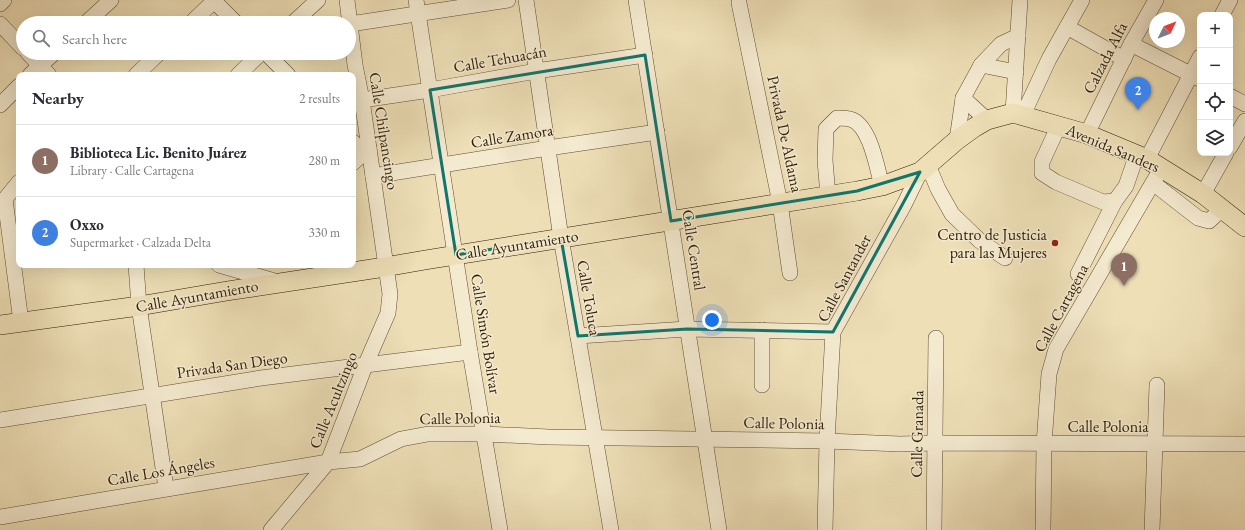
<!DOCTYPE html>
<html lang="en">
<head>
<meta charset="utf-8">
<style>
  :root { --surface:#fff; --page:#f2f2f3; --text:#2b2b33; --muted:#7c7c81; --line:#e1e1e2; --accent:#ea580c }
  body { margin:0; font-family:"EB Garamond",serif; background:var(--page); color:var(--text) }
  .controls { position:absolute; right:12px; top:12px; display:grid; overflow:hidden; border-radius:8px; box-shadow:0 4px 16px #0002 }
  .controls button { width:36px; height:36px; display:grid; place-items:center; padding:0; border:0; border-bottom:1px solid var(--line); background:var(--surface); color:var(--text); font:20px sans-serif }
  .compass { position:absolute; left:1149px; top:12px; width:36px; height:36px; border-radius:50%; background:var(--surface); box-shadow:0 4px 16px #0002; rotate:47deg }
  .you { position:absolute; left:712px; top:320px; width:14px; height:14px; margin:-10px; border:3px solid #fff; border-radius:50%; background:#1a73e8; box-shadow:0 0 0 6px #1a73e833 }
  .badge { display:grid; place-items:center; width:26px; height:26px; border-radius:50%; background:var(--accent); color:#fff; font-size:13px; font-weight:700 }
  .pin { position:absolute; translate:-50% -33px; filter:drop-shadow(0 1px 2px #0008) }
  .pin::after { content:''; position:absolute; top:21px; width:14px; height:12px; background:inherit; clip-path:polygon(0 0,100% 0,50% 100%) }
  .list { margin:0; padding:0; list-style:none }
  h2 { display:flex; justify-content:space-between; align-items:center; height:52px; margin:0; padding:0 16px; font-size:17px }
  h2 small { font-size:13px; font-weight:400; color:var(--muted) }
  .list li { display:grid; grid-template-columns:26px 1fr auto; gap:12px; align-items:center; box-sizing:border-box; height:72px; padding:0 16px; border-top:1px solid var(--line) }
  .list b { display:block; font-size:15px; white-space:nowrap }
  .list p { margin:0; font-size:13px; white-space:nowrap; color:var(--muted) }
  .list em { font-size:13px; font-style:normal; color:var(--muted) }
  .icon { flex:none; width:22px; height:22px; fill:none; stroke:currentColor; stroke-width:2; stroke-linecap:round; stroke-linejoin:round }
  .map { position:relative; flex:none; width:1245px; height:530px; overflow:hidden }
  .search { position:absolute; background:var(--surface); box-shadow:0 4px 16px #0002; left:16px; top:16px; width:340px; height:44px; display:flex; align-items:center; gap:10px; box-sizing:border-box; padding:0 14px; border-radius:22px; color:var(--muted); font-size:15px }
  .panel { position:absolute; background:var(--surface); box-shadow:0 4px 16px #0002; left:16px; top:72px; width:340px; height:196px; border-radius:8px }
  .map>svg:first-child { display:block }
  .lines { fill:none; stroke-linecap:round; stroke-linejoin:round }
  .minor-casing { stroke:#5e4e32; stroke-width:16 }
  .major-casing { stroke:#2e1d05; stroke-width:20 }
  .minor { stroke:#f4ead0; stroke-width:15 }
  .major { stroke:#eedfb7; stroke-width:19 }
  .marked { fill:none; stroke:#0f766e; stroke-width:3; stroke-linejoin:round }
  .poi-dot { fill:#8f2418; stroke:#f4ead0; stroke-width:1.5 }
  .labels { text-anchor:middle; dominant-baseline:central; stroke-width:3; stroke-linejoin:round; paint-order:stroke }
  .street-label { font-size:16px; fill:#2e1d05; stroke:#f4ead0 }
  .poi-label { font-size:16px; fill:#2e1d05; stroke:#f4ead0; text-anchor:end }
</style>
</head>
<body>
<div class="map">
<svg width="1245" height="530" viewBox="0 0 1245 530">
  <rect width="100%" height="100%" fill="#eedfb7"/>
  <filter id="stains"><feTurbulence type="fractalNoise" baseFrequency=".005" numOctaves="4"/><feColorMatrix values="0 0 0 0 .2 0 0 0 0 .09 0 0 0 0 .02 0 0 0 .5 -.17"/></filter>
  <radialGradient id="worn" r=".72"><stop offset=".6" stop-color="#630" stop-opacity="0"/><stop offset="1" stop-color="#630" stop-opacity=".3"/></radialGradient>
  <g class="lines">
    <!-- minor casing -->
    <g class="minor-casing">
      <g id="minor">
        <polyline points="213,0 236,23"/>
        <polyline points="416,0 470,352 500,530"/>
        <polyline points="526,0 561,238 611,530"/>
        <polyline points="636,0 719,530"/>
        <polyline points="739,3 780,203 790,273"/>
        <polyline points="0,4 4,0"/>
        <polyline points="1222,15 1230,0"/>
        <polyline points="86,23 111,0"/>
        <polyline points="191,23 215,0"/>
        <polyline points="293,23 318,0"/>
        <polyline points="0,24 23,48"/>
        <polyline points="350,24 508,0"/>
        <polyline points="1067,27 1124,59"/>
        <polyline points="1131,44 1200,79"/>
        <polyline points="28,53 49,75"/>
        <polyline points="266,53 288,75"/>
        <polyline points="981,65 1016,72"/>
        <polyline points="30,75 54,53"/>
        <polyline points="136,75 159,53"/>
        <polyline points="238,75 261,53"/>
        <polyline points="1230,96 1245,104"/>
        <polyline points="963,98 987,120"/>
        <polyline points="362,100 430,90 536,71 645,55"/>
        <polyline points="0,105 19,86"/>
        <polyline points="1013,113 1020,0"/>
        <polyline points="1023,115 1049,59 1082,0"/>
        <polyline points="1059,125 1042,162 1042,173 1056,182 1103,202 1115,201 1126,186 1137,154"/>
        <polyline points="1087,134 1131,44 1156,0"/>
        <polyline points="957,140 963,98 981,65 1001,44 1018,36"/>
        <polyline points="353,142 364,153"/>
        <polyline points="1230,147 1245,121"/>
        <polyline points="1147,159 1200,57"/>
        <polyline points="353,163 369,148"/>
        <polyline points="928,165 938,189 952,214 980,241 1005,258"/>
        <polyline points="373,176 548,148 657,132"/>
        <polyline points="19,182 5,199 21,322"/>
        <polyline points="1153,183 1198,218 1209,221 1222,209"/>
        <polyline points="1203,194 1226,153"/>
        <path d="M828,196l-3,-36 1,-31 11,-11c4,0 9,0 13,1 20,5 27,49 32,67"/>
        <polyline points="136,265 139,306 166,488"/>
        <polyline points="219,265 278,282"/>
        <polyline points="1078,274 1115,201"/>
        <polyline points="578,336 687,329 833,332"/>
        <polyline points="762,385 762,330"/>
        <polyline points="0,420 261,378 470,352"/>
        <polyline points="0,517 328,462 360,459 401,439 428,434 484,434 549,437 827,441 900,444 935,443 1245,444"/>
        <polyline points="271,530 328,462 365,366 388,313 390,294 362,100 355,65 347,0"/>
        <polyline points="825,530 827,441 833,332 904,205 920,172"/>
        <polyline points="934,530 936,338"/>
        <polyline points="1043,530 1044,444 1049,374 1056,349 1162,167"/>
        <polyline points="1152,530 1157,385"/>
      </g>
    </g>
    <!-- major casing -->
    <g class="major-casing">
      <polyline id="major" points="0,325 139,306 227,291 385,267 425,260 857,191 882,186 920,172 957,140 975,127 987,120 1013,113 1087,134 1147,159 1203,194 1245,227"/>
    </g>
    <!-- minor -->
    <use href="#minor" class="minor"/>
    <!-- major -->
    <use href="#major" class="major"/>
  </g>
  <!-- marked area -->
  <path class="marked" d="M645,55l26,166 186,-30 63,-19 -87,160 -146,-3 -109,7 -17,-98 -105,17 -26,-165z"/>
  <!-- markers -->
  <circle class="poi-dot" cx="1055" cy="243" r="4"/>
  <g class="labels">
    <!-- street labels -->
    <g class="street-label">
      <text transform="translate(1105 58) rotate(-63)">Calzada Alfa</text>
      <text transform="translate(500 59) rotate(-10)">Calle Tehuacán</text>
      <text transform="translate(384 131) rotate(81)">Calle Chilpancingo</text>
      <text transform="translate(785 134) rotate(78)">Privada De Aldama</text>
      <text transform="translate(512 136) rotate(-9)">Calle Zamora</text>
      <text transform="translate(1113 148) rotate(23)">Avenida Sanders</text>
      <text transform="translate(517 245) rotate(-9)">Calle Ayuntamiento</text>
      <text transform="translate(694 250) rotate(81)">Calle Central</text>
      <text transform="translate(844 278) rotate(-62)">Calle Santander</text>
      <text transform="translate(197 296) rotate(-10)">Calle Ayuntamiento</text>
      <text transform="translate(589 298) rotate(80)">Calle Toluca</text>
      <text transform="translate(1061 308) rotate(-62)">Calle Cartagena</text>
      <text transform="translate(486 334) rotate(81)">Calle Simón Bolívar</text>
      <text transform="translate(232 365) rotate(-8)">Privada San Diego</text>
      <text transform="translate(333 400) rotate(-68)">Calle Acultzingo</text>
      <text transform="translate(460 418) rotate(-1)">Calle Polonia</text>
      <text transform="translate(784 423) rotate(1)">Calle Polonia</text>
      <text x="1108" y="426">Calle Polonia</text>
      <text transform="translate(917 434) rotate(-89)">Calle Granada</text>
      <text transform="translate(161 471) rotate(-10)">Calle Los Ángeles</text>
    </g>
    <!-- poi labels -->
    <g class="poi-label">
      <text x="1047" y="234">Centro de Justicia<tspan x="1047" dy="18">para las Mujeres</tspan></text>
    </g>
  </g>
  <rect width="100%" height="100%" filter="url(#stains)"/>
  <rect width="100%" height="100%" fill="url(#worn)"/>
</svg>
<div class="controls">
<button>+</button>
<button>−</button>
<button><svg class="icon" aria-label="locate" viewBox="0 0 24 24"><circle cx="12" cy="12" r="6"/><path d="M12 2v4M12 18v4M2 12h4M18 12h4"/></svg></button>
<button><svg class="icon" aria-label="layers" viewBox="0 0 24 24"><path d="M12 4l9 5-9 5-9-5zM3 14l9 5 9-5"/></svg></button>
</div>
<svg class="compass" viewBox="-18 -18 36 36"><path d="M0-13l5 13h-10z" fill="#e53935"/><path d="M0 13l5-13h-10z" fill="#7c7c81"/></svg>
<div class="you"></div>
<div class="pin badge" style="left:1124px;top:286px;background:#8d6e63">1</div>
<div class="pin badge" style="left:1138px;top:110px;background:#3f7fe0">2</div>
<div class="search"><svg class="icon" aria-label="search" viewBox="0 0 24 24"><circle cx="10" cy="10" r="6"/><path d="M15 15l6 6"/></svg>Search here</div>
<section class="panel">
<h2>Nearby<small>2 results</small></h2>
<ul class="list">
<li><span class="badge" style="background:#8d6e63">1</span><div><b>Biblioteca Lic. Benito Juárez</b><p>Library · Calle Cartagena</p></div><em>280 m</em></li>
<li><span class="badge" style="background:#3f7fe0">2</span><div><b>Oxxo</b><p>Supermarket · Calzada Delta</p></div><em>330 m</em></li>
</ul>
</section>
</div>
</body>
</html>
